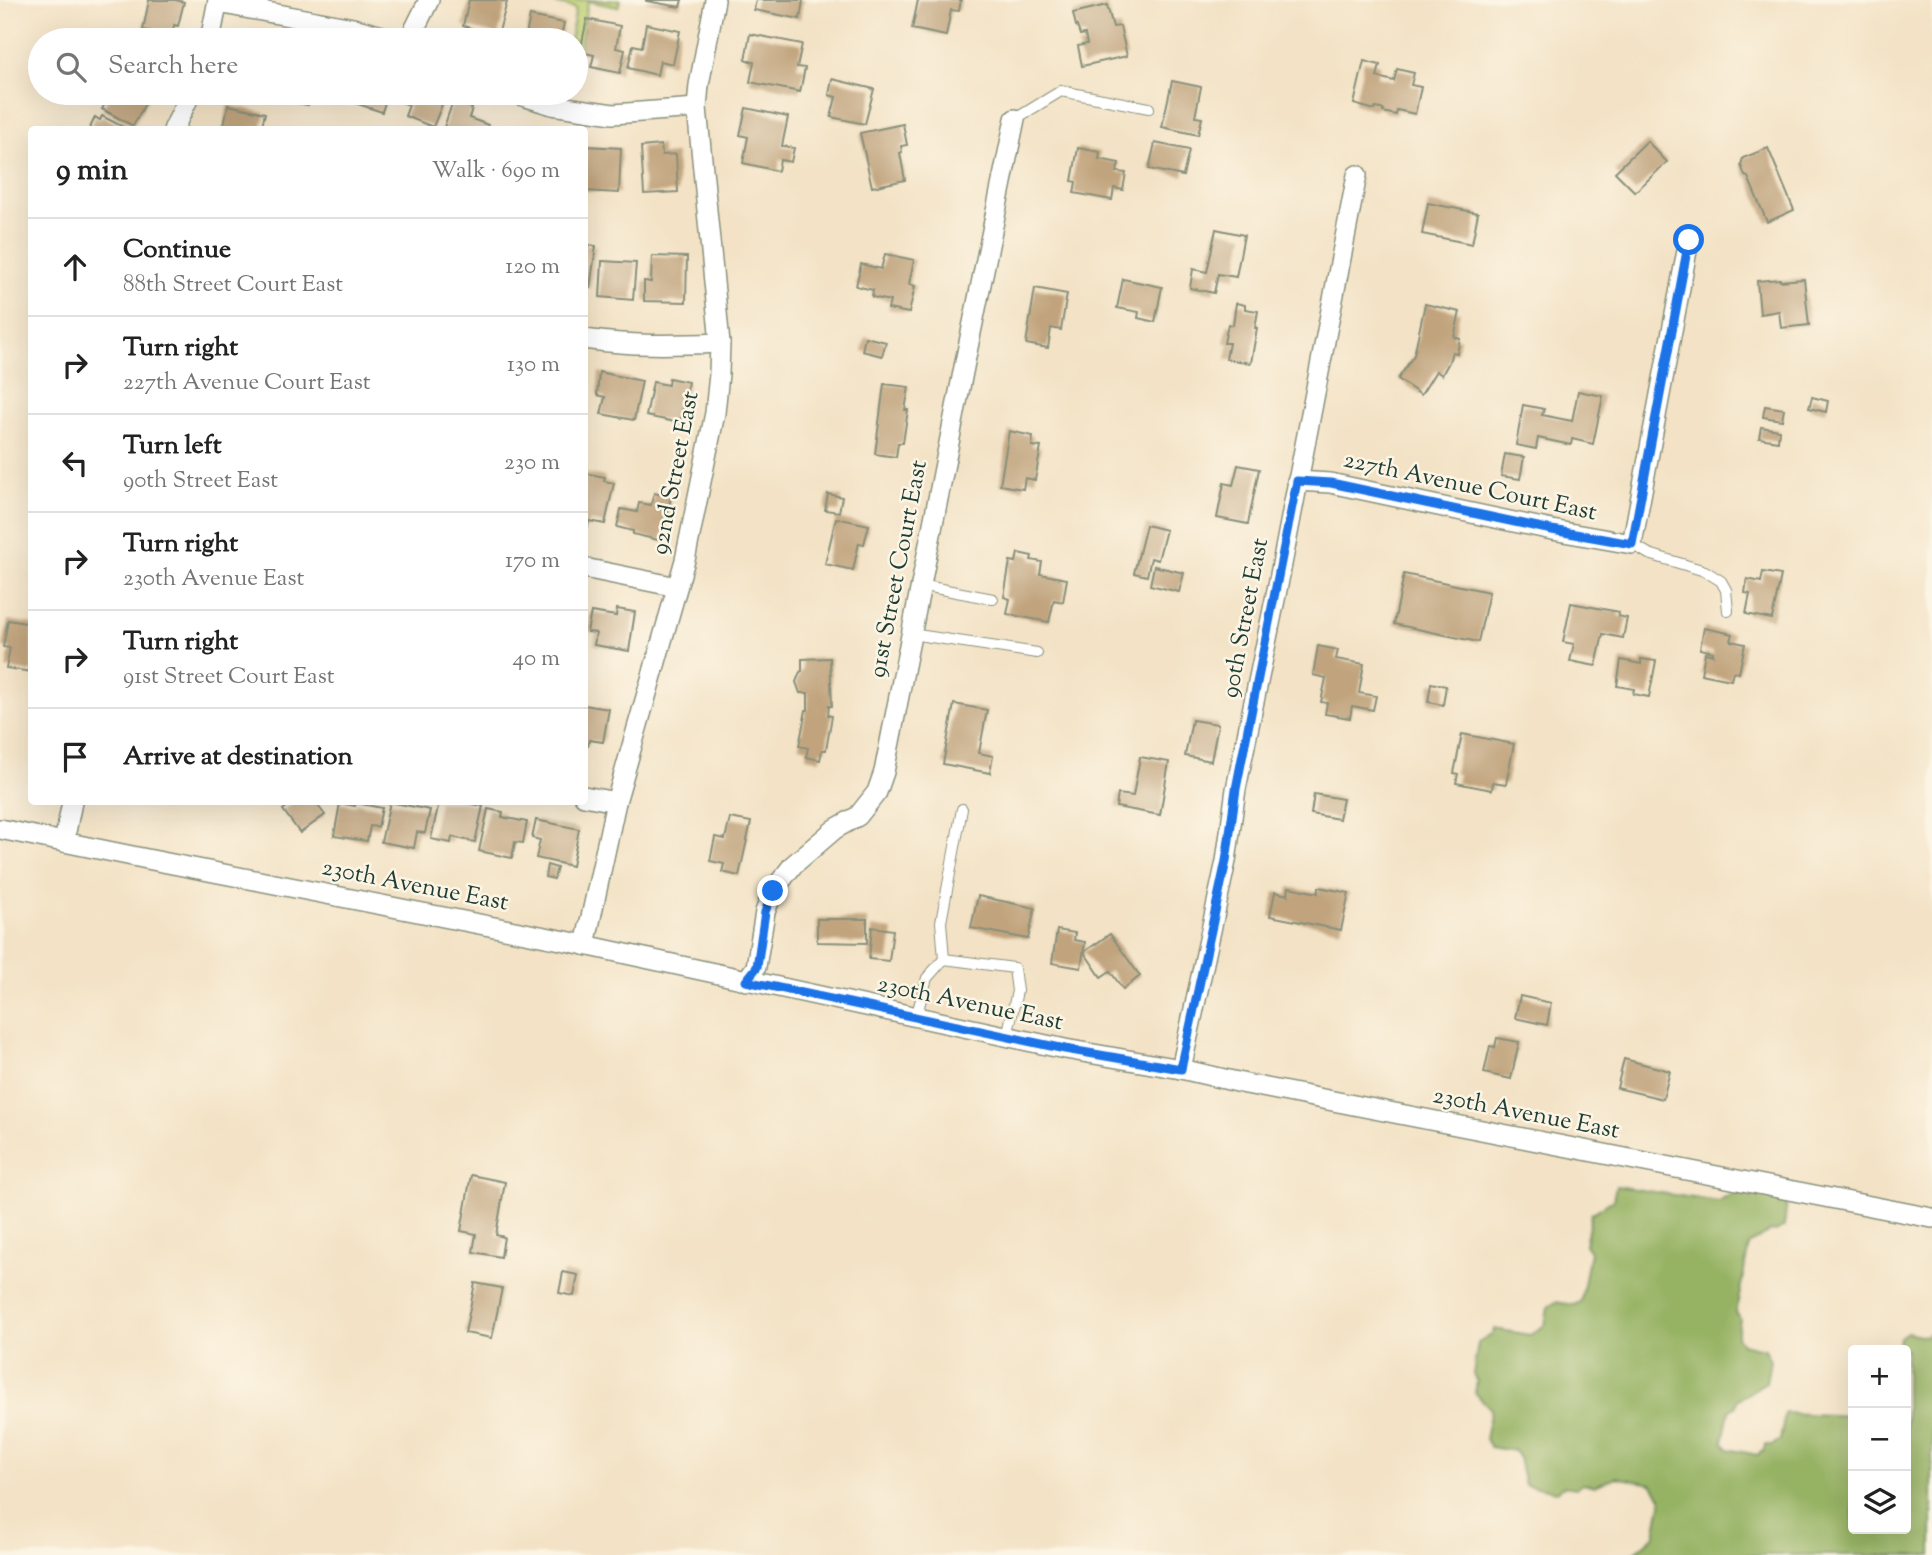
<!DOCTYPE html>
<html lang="en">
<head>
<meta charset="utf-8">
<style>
  :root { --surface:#fff; --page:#f6f6f6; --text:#222; --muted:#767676; --line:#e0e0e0 }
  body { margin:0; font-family:"Sorts Mill Goudy",serif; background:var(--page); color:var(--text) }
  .controls { position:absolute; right:21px; bottom:21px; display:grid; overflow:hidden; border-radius:7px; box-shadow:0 7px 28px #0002 }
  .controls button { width:63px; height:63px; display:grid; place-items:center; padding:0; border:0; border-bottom:2px solid var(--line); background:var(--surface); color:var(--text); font:35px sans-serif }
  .stop { position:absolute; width:21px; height:21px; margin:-16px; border:5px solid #1a73e8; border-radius:50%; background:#fff }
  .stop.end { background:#1a73e8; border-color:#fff; box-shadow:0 2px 7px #0008 }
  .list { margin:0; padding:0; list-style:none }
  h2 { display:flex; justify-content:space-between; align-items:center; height:91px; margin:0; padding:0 28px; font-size:30px }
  h2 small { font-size:23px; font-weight:400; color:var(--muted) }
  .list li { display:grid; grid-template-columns:46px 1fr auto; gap:21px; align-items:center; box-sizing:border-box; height:98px; padding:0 28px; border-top:2px solid var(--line) }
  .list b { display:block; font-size:26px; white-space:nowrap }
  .list p { margin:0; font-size:23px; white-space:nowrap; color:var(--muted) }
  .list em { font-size:23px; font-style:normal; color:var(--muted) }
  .icon { flex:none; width:38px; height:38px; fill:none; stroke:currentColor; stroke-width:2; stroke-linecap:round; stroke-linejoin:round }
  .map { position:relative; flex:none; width:1932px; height:1555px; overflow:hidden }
  .search { position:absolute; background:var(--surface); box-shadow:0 7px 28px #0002; left:28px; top:28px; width:560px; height:77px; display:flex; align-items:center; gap:18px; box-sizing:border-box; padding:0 24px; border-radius:38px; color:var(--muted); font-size:26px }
  .panel { position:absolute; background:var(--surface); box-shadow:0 7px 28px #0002; left:28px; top:126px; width:560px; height:679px; border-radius:7px }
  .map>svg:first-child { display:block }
  .green { fill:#becf72; stroke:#6e8653; stroke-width:2 }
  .forest { fill:#96b264; stroke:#5a784c; stroke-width:2 }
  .building { fill:#c1a47e }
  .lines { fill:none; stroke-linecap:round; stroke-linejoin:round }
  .lane-casing { stroke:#89907c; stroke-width:12 }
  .street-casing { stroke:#89907c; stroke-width:22 }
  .lane { stroke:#fff; stroke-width:10 }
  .street { stroke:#fff; stroke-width:19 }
  .route { stroke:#1a73e8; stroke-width:9 }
  .labels { text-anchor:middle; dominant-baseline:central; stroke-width:5; stroke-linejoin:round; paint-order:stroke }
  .street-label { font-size:24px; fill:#1f3d34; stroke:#fcf5e5 }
</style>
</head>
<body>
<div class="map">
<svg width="1932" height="1555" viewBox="0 0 1932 1555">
  <rect width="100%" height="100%" fill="#fcf5e5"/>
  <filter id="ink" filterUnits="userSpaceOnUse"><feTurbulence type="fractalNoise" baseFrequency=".0143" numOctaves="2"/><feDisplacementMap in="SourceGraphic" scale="14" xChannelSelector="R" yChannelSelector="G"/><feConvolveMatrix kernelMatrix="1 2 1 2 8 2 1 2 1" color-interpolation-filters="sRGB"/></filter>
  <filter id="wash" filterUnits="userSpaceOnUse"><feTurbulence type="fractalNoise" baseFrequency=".00686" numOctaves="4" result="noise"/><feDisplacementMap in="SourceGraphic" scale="28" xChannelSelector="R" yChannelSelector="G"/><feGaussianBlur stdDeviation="1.57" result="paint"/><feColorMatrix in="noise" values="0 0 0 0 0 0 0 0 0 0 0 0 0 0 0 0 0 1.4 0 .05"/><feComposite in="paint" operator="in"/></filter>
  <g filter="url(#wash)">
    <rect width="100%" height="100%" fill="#f3e2c5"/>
    <!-- green -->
    <polygon class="green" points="541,0 620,0 618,7 588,1 576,71 576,40 570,40 576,8"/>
    <!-- forest -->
    <path class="forest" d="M1616,1186l103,16c8,-6 17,-10 27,-8l7,-5 24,5 5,7 5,1 -3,25 -8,5 -6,-1 -21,14 -13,67 4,7 -3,18 5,7 22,5 6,12 -4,21 -29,18 -1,6 -7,5 -6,30 5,8 30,6 7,-5 1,-5h6l8,-5 5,-27 68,3v113h53v-179h-9l3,-13 7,-5 18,4 7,-5v224h-300l23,-20 7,-36 -10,-15 -36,-7 -21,9 -12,-3 -7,5 -12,-2 -7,5 -32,-6 -6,-27 -5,-7 -24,-4 -5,-8 6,-30 -16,-16 2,-12 -4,-7 5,-31 15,-9 1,-5 36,6 15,-10 3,-18 8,-5 18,3 7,-4 9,-49 -5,-7 6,-31 22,-14z"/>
    <g id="blocks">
      <!-- building -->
      <g class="building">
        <polygon points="149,0 175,0 184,2 178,26 174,25 172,36 143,30"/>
        <polygon points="469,0 499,0 507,2 498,35 463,26"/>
        <polygon points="646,0 682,0 680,7 646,1"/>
        <polygon points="756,0 803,0 800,19 754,10"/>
        <polygon points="918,0 961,0 959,11 951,10 946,36 912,29"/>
        <polygon points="1107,5 1113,27 1120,26 1127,56 1082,66 1078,46 1087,44 1085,34 1080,35 1077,26 1076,26 1073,13"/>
        <polygon points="530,16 564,23 560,40 525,40"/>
        <polygon points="587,19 620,26 616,48 625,50 620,73 591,67 594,55 580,52"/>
        <polygon points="646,24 680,31 673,64 660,61 657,75 628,68 633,45 642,47"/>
        <polygon points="750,34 802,44 797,67 805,68 800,92 750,82 754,62 745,60"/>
        <polygon points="1364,61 1380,65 1377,77 1394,81 1397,69 1414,73 1411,85 1421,87 1415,114 1397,110 1396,115 1383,112 1384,110 1376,108 1375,110 1354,104"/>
        <polygon points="832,79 874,89 865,124 831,117 836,97 829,95"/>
        <polygon points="1172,81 1201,87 1195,117 1202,118 1198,135 1162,127"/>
        <polygon points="111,93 151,93 133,126 102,109"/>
        <polygon points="292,93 327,93 326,98 310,95 308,105 291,102"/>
        <polygon points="351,93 388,93 382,112 349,101"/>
        <polygon points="397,93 438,93 437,94 445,97 433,127 405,116 409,105 394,99"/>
        <polygon points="453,101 472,108 469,118 488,125 487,130 443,130"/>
        <polygon points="228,105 265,113 261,130 223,130"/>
        <polygon points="746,108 788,117 782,146 794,148 791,162 780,160 778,171 743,163 748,137 740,135"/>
        <polygon points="102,116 129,130 89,130 95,117 100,120"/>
        <polygon points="903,124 907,145 901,146 902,152 900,153 905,180 872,187 860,133"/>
        <polygon points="1647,141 1667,162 1635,192 1615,172"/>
        <polygon points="1155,143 1189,150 1183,176 1149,169"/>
        <polygon points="661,145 662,155 676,154 678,192 644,194 641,147"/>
        <polygon points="586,146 621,148 619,193 584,191"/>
        <polygon points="1078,148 1100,152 1099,159 1119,163 1117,172 1126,173 1123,190 1114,188 1112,200 1074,193 1076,182 1072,181"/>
        <polygon points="1768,148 1794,210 1767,222 1748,177 1745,176 1741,165 1743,158"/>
        <polygon points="1428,203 1478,213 1472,244 1422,234"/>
        <polygon points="1216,229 1244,235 1236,277 1218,274 1214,293 1190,288 1193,269 1207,272"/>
        <polygon points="584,244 596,246 590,288 584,287"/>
        <polygon points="885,254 914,260 909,284 915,286 909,313 888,309 890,301 872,297 873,290 856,286 861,264 881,269"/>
        <polygon points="652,256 687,257 686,302 644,301 644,281 651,282"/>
        <polygon points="602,261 636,263 633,300 600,297"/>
        <polygon points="1123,279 1162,287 1155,322 1138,318 1139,312 1117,308"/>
        <polygon points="1780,279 1780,281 1804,279 1809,325 1781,328 1779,311 1760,314 1757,281"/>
        <polygon points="1035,288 1067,294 1061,330 1051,328 1048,348 1026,344"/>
        <polygon points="1236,303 1245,305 1245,309 1258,311 1255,328 1257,328 1251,363 1226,359 1229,343 1224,343 1228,324 1233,325"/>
        <polygon points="1425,304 1460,312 1454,337 1460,339 1457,353 1452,352 1449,362 1442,375 1436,371 1421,395 1398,379 1414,355"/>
        <polygon points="865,337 886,342 882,356 862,351"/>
        <polygon points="599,372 642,381 634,420 601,414 605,397 597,395"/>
        <polygon points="669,378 688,382 680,423 646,416 653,382 668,385"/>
        <polygon points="884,384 909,387 905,410 908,410 903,443 898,443 896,457 875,454"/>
        <polygon points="1578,391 1603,396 1593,444 1572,439 1571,445 1538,438 1536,449 1516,445 1523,405 1544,409 1542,415 1572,421"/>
        <polygon points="1812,397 1828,401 1826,412 1809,408"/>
        <polygon points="1765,406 1784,409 1782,420 1763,417"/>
        <polygon points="1761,427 1779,430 1778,441 1759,438"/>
        <polygon points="1009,431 1033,436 1032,446 1041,447 1035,480 1025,478 1023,489 1000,485"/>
        <polygon points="1505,454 1524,457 1520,479 1501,476"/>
        <polygon points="1238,465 1259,469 1248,524 1217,518 1224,483 1233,485"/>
        <polygon points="584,473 605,477 604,481 614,483 605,524 589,521 588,527 584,527"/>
        <polygon points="654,493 671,497 662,541 633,534 633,531 617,527 621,509 637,512 639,503 651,505"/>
        <polygon points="828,494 842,497 839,512 825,510"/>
        <polygon points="836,518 869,525 864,544 859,543 853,570 825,564"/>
        <polygon points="1146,525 1166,530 1158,560 1151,558 1147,576 1134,573"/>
        <polygon points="1018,553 1032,556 1031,560 1042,562 1040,574 1067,579 1063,602 1054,600 1049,622 1007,614 1010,599 1004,597 1010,561 1016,562"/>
        <polygon points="1154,566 1184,573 1179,592 1150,585"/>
        <polygon points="1763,572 1781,575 1772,619 1746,614 1750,594 1745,593 1747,579 1761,582"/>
        <polygon points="1404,574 1489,592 1478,642 1394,624"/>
        <polygon points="1571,603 1619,612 1618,616 1627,618 1623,638 1603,634 1596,666 1570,661 1574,644 1563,642"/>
        <polygon points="617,609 635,612 629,651 594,645 596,633 587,632 591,612 616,616"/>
        <polygon points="8,620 32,624 32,672 6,668 10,648 3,647"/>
        <polygon points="1704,628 1733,634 1731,641 1745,644 1739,673 1733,672 1731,680 1701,674 1705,653 1713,655 1713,652 1700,649"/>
        <polygon points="1318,646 1338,650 1336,659 1364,664 1359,693 1376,696 1373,710 1352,706 1350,718 1325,714 1327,703 1321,702 1326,678 1313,675"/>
        <polygon points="830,658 832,706 829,706 828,715 832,716 826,750 822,750 820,760 806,757 808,748 799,746 806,710 808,710 808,693 800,693 796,682 800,672 802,671 802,659"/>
        <polygon points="1641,659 1656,661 1649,697 1633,694 1634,689 1617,686 1621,660 1641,664"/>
        <polygon points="1431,683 1446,686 1443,705 1428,702"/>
        <polygon points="954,704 987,710 979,753 993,756 990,773 943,764"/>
        <polygon points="584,705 609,709 603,742 589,740 588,746 584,745"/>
        <polygon points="1192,720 1218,724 1211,761 1185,756"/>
        <polygon points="1462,734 1514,744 1506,784 1493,782 1492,790 1456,783 1458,774 1454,773"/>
        <polygon points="1140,757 1169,762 1160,815 1116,807 1118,794 1133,796"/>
        <polygon points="1314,794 1343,799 1339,819 1311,814"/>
        <polygon points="288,802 315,802 325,815 300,833 283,810 290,804"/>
        <polygon points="390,802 430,810 425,833 417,832 414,848 381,842"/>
        <polygon points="439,802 462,802 483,806 475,842 452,837 451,843 431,839"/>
        <polygon points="340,803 355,806 356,803 382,808 378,827 370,826 367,841 334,836"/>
        <polygon points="488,809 503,812 502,817 527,822 523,843 515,842 512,858 479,851"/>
        <polygon points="730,818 751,822 739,876 722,872 724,864 710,861 715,837 725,839"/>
        <polygon points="536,820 579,829 572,866 536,858 540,840 532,838"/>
        <polygon points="547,865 557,868 554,879 545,877"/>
        <polygon points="1289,887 1318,893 1319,887 1349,893 1341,930 1270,916 1275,892 1288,895"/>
        <polygon points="978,896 1035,908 1028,939 971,928"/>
        <polygon points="817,919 867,919 867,943 817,942"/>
        <polygon points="872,927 893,930 889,961 869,959"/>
        <polygon points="1057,930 1075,933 1074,940 1085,942 1081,968 1052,963"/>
        <polygon points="1110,934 1140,976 1123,989 1110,971 1101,977 1084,952"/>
        <polygon points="1520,996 1551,1003 1547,1025 1515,1018"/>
        <polygon points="1497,1038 1519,1042 1511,1079 1484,1073 1490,1046 1495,1047"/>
        <polygon points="1624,1059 1670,1071 1663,1099 1617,1088"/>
        <polygon points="471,1175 505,1182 496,1235 504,1237 501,1257 473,1252 476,1234 461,1231"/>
        <polygon points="563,1272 578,1275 574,1296 559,1293"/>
        <polygon points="475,1283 502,1288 492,1338 465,1333"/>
      </g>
    </g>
  </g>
  <g filter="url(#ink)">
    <use href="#blocks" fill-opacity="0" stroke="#89907c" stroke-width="2"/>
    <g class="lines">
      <!-- lane casing -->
      <g class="lane-casing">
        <g id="lane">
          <polyline points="1015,119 1061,91 1149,108"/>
          <polyline points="1632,544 1649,554 1705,571 1721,581 1726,590 1728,611"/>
          <polyline points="920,585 993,599"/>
          <polyline points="911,634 1037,653"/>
          <polyline points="944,959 941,922 962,809"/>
          <polyline points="916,1017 927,978 944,959 1014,968 1017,991 1007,1037"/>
        </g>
      </g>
      <!-- street casing -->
      <g class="street-casing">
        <g id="street">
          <polyline points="218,3 353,28 397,40"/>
          <polyline points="210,40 218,0"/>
          <polyline points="409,40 429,0"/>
          <polyline points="513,93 552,105 613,114 697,108"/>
          <polyline points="173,130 191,93"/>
          <path d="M584,339c48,7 88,6 136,4"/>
          <polyline points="1297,481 1330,483 1552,530 1632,544 1689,240"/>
          <polyline points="584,568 677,587"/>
          <polyline points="584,796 616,802"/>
          <polyline points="0,829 152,860 566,941 1065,1049 1181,1069 1246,1084 1932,1218"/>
          <polyline points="64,842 72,802"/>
          <polyline points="585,945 616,802 685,560 715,413 719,374 720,343 697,108 699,85 715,0"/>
          <polyline points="746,981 756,967 765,912 773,891 793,865 835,829 858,816 877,792 884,772 966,357 1015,119"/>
          <polyline points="1181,1069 1226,861 1236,789 1278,585 1357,175"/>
        </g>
      </g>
      <!-- lane -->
      <use href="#lane" class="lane"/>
      <!-- street -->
      <use href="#street" class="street"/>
    </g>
  </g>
  <g class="lines" filter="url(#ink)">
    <!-- route -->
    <polyline class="route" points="773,891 765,912 757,967 746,981 1065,1049 1181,1069 1226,861 1236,789 1297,481 1331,483 1552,530 1632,544 1689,240"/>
  </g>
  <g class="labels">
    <!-- street labels -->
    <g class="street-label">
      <text transform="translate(676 473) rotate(-79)">92nd Street East</text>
      <text transform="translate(1470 487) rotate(12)">227th Avenue Court East</text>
      <text transform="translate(899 569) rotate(-79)">91st Street Court East</text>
      <text transform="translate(1246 618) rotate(-79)">90th Street East</text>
      <text transform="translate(415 886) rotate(11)">230th Avenue East</text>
      <text transform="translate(970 1004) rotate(12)">230th Avenue East</text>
      <text transform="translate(1526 1114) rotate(11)">230th Avenue East</text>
    </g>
  </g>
</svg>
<div class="controls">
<button>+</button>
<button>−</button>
<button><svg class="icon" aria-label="layers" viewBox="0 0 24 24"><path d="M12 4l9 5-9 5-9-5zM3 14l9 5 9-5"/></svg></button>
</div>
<div class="stop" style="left:1689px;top:240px"></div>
<div class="stop end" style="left:773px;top:891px"></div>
<div class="search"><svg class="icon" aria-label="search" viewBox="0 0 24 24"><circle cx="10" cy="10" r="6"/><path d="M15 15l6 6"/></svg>Search here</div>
<section class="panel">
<h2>9 min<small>Walk · 690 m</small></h2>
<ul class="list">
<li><svg class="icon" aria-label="ahead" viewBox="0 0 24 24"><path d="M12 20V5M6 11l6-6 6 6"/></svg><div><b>Continue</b><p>88th Street Court East</p></div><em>120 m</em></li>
<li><svg class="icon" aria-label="right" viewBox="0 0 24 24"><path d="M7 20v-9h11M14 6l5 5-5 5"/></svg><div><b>Turn right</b><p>227th Avenue Court East</p></div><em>130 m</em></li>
<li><svg class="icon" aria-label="left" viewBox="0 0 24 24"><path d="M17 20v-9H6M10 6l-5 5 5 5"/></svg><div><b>Turn left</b><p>90th Street East</p></div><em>230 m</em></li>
<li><svg class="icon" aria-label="right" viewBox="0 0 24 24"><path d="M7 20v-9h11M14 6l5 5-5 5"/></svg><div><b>Turn right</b><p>230th Avenue East</p></div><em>170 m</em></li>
<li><svg class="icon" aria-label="right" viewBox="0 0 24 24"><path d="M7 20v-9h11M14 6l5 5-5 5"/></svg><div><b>Turn right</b><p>91st Street Court East</p></div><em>40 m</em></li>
<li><svg class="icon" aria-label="arrive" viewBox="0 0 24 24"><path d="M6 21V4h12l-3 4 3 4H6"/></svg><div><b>Arrive at destination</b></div></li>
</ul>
</section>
</div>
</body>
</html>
